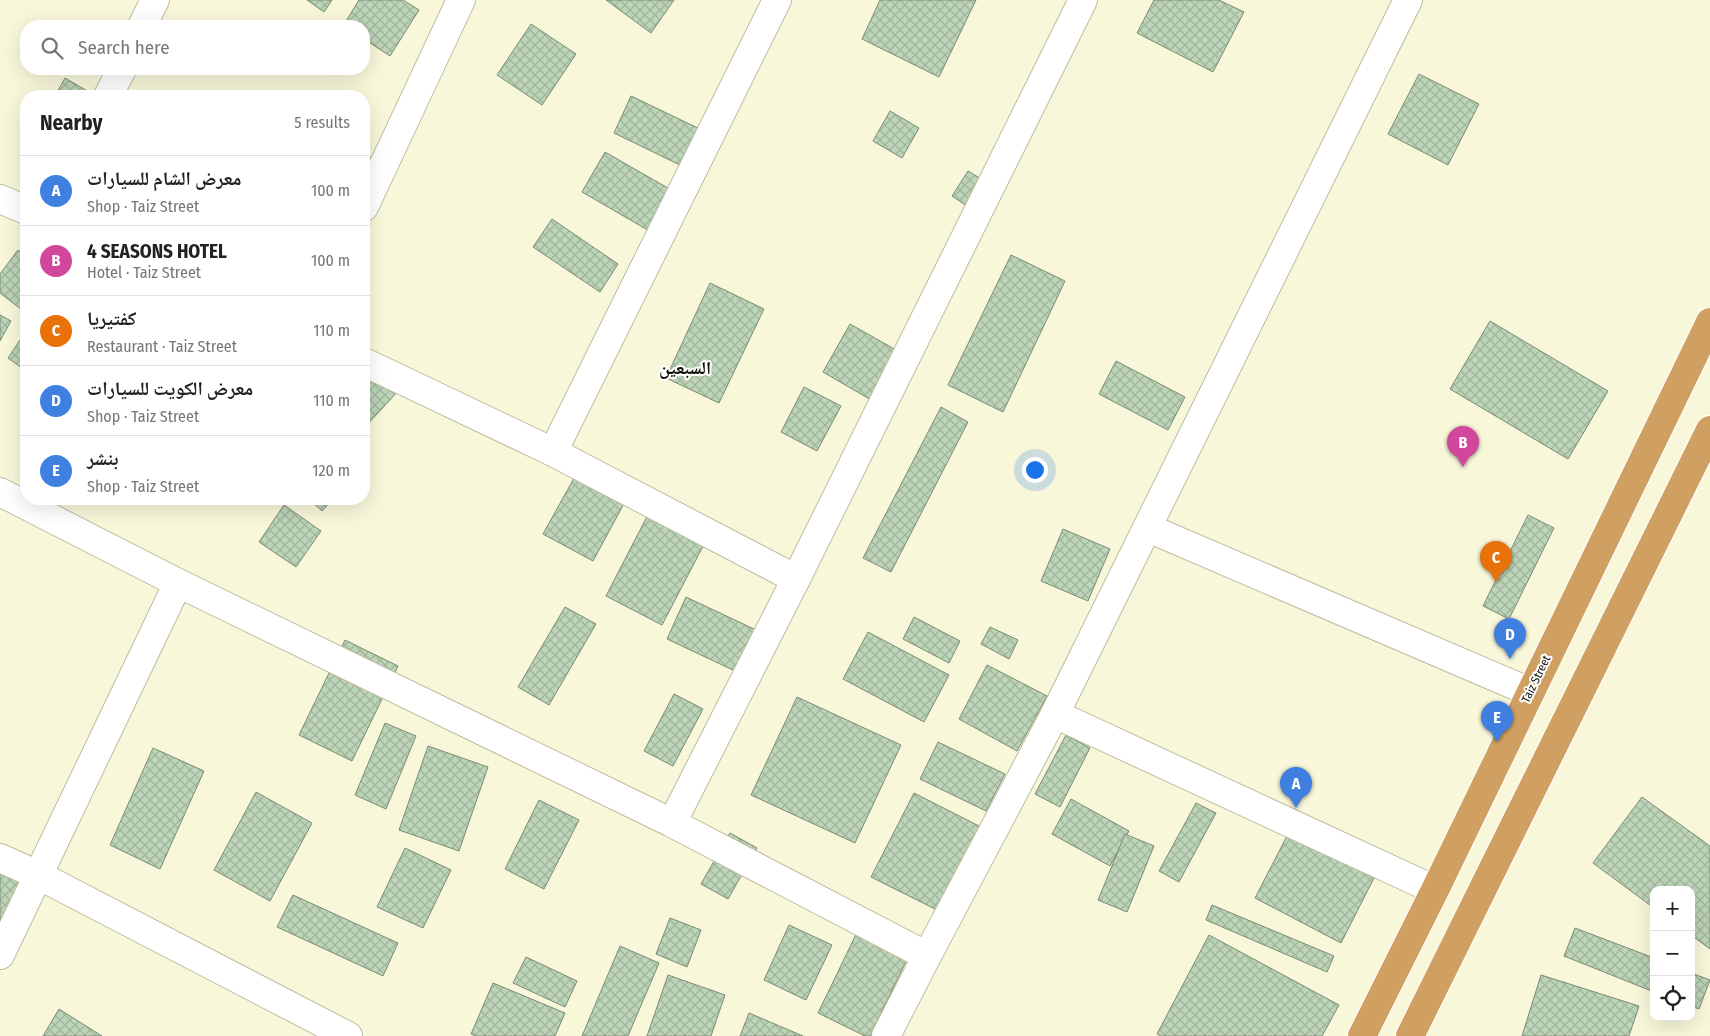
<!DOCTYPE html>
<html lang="en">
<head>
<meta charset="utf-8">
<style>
  :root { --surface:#fff; --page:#f6f6f6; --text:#222; --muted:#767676; --line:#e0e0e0; --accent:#db2777 }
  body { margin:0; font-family:"Fira Sans Condensed","Noto Naskh Arabic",sans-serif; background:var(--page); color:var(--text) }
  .controls { position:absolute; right:15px; bottom:15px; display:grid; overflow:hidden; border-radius:10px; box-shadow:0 5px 20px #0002 }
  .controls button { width:45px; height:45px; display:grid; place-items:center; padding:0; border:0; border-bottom:1px solid var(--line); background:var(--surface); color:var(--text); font:25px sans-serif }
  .you { position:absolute; left:1034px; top:469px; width:18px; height:18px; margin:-12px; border:4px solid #fff; border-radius:50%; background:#1a73e8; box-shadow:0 0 0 8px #1a73e833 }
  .badge { display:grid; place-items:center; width:32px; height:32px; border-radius:50%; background:var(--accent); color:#fff; font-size:16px; font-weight:700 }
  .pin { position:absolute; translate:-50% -41px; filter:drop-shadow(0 1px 2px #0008) }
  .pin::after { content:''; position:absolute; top:26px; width:18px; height:15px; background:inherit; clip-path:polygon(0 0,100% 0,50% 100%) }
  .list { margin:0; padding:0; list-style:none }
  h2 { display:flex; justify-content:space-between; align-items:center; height:65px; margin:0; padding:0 20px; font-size:21px }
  h2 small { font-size:16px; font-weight:400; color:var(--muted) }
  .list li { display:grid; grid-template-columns:32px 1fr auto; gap:15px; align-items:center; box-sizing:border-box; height:70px; padding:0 20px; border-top:1px solid var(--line) }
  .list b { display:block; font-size:19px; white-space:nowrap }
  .list p { margin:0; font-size:16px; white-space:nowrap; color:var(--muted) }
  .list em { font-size:16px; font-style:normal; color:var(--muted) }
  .icon { flex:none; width:28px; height:28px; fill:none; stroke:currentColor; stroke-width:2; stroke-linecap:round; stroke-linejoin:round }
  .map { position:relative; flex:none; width:1710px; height:1036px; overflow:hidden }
  .search { position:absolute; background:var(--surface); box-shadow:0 5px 20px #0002; left:20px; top:20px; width:350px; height:55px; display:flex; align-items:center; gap:12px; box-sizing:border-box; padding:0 18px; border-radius:20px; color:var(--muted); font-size:19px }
  .panel { position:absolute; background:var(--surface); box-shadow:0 5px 20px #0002; left:20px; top:90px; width:350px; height:415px; border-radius:20px }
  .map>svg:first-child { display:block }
  .building { fill:url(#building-cross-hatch); stroke:#7a8c76 }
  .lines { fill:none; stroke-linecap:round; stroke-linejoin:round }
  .street-casing { stroke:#bdbca0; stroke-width:30 }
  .highway-casing { stroke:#fff; stroke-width:30 }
  .street { stroke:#fff; stroke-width:28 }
  .highway { stroke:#d0a062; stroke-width:28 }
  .labels { text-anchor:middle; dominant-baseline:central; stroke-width:4; stroke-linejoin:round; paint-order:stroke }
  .street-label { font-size:12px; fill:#0f0e05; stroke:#fff }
  .district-label { font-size:18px; font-weight:bold; fill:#0f0e05; stroke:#fff }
</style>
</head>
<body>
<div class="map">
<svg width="1710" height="1036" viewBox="0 0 1710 1036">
  <defs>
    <pattern id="building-cross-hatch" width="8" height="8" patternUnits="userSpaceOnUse" patternTransform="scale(1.25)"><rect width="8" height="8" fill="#bcd4b7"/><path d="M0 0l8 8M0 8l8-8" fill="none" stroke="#a0b59c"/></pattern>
  </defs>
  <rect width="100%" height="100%" fill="#f8f7da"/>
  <!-- building -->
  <g class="building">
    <polygon points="307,0 332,0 324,12"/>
    <polygon points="359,0 403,0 419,10 390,56 364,39 364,26 343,26"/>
    <polygon points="606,0 674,0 651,33"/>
    <polygon points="880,0 976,0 939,77 862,39"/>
    <polygon points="1154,0 1219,0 1244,12 1213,72 1137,33"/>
    <polygon points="531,24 576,54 542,105 497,75"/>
    <polygon points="1419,74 1479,104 1448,165 1388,134"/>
    <polygon points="65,78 96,96 55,96"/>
    <polygon points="631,96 702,130 684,167 614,133"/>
    <polygon points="890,111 919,128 902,158 873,141"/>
    <polygon points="605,152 687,199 665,240 582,192"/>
    <polygon points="364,153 373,159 364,172"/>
    <polygon points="968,171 986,182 970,208 952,196"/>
    <polygon points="552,219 618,264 600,292 533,247"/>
    <polygon points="18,250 26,256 26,313 0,293 0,274"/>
    <polygon points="1011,255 1065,281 1003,412 948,385"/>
    <polygon points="710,283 764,309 719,403 666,378"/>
    <polygon points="0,315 11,321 0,341"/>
    <polygon points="1490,321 1608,391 1568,459 1450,389"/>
    <polygon points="850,324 905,355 878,404 823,372"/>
    <polygon points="20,340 26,344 26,371 8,358"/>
    <polygon points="1116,361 1185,397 1168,430 1099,394"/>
    <polygon points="380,373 399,390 366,426 364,424 364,390"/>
    <polygon points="804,387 841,406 817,451 781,432"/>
    <polygon points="941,407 968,422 891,572 863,558"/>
    <polygon points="578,471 627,498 593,561 543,534"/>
    <polygon points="309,499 333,499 322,511"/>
    <polygon points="656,499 712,529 662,625 606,596"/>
    <polygon points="284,505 321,531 296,567 259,542"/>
    <polygon points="1528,515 1554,528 1509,619 1483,606"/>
    <polygon points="1063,529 1110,549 1088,601 1041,581"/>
    <polygon points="686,597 771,637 752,679 667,639"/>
    <polygon points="565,607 596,624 549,705 518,687"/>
    <polygon points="914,617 960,641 949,663 903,639"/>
    <polygon points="990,627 1018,640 1009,659 981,644"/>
    <polygon points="868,632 949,675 924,722 843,679"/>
    <polygon points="345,640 398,666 352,761 299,735"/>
    <polygon points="987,665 1047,696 1017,751 959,719"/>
    <polygon points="674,694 703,709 673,766 644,751"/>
    <polygon points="797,697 901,745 855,843 751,795"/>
    <polygon points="385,723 416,736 386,809 355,795"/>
    <polygon points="1066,735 1090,748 1060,807 1035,794"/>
    <polygon points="938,742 1005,774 986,811 920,779"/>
    <polygon points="428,746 488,767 459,851 399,830"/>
    <polygon points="153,748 204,771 160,869 110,845"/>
    <polygon points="256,792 312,823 270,901 214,870"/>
    <polygon points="914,793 983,828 941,912 871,877"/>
    <polygon points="1642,797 1710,846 1710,949 1691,935 1691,890 1654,890 1654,908 1593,863"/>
    <polygon points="1071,799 1129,831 1110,866 1052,834"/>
    <polygon points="539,800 579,820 544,889 505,869"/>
    <polygon points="1196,803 1216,813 1179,882 1159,871"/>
    <polygon points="730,833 757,848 728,899 701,884"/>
    <polygon points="1125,834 1154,846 1127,912 1098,900"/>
    <polygon points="1288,834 1374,878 1341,943 1255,898"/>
    <polygon points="405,848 451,870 423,928 377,907"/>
    <polygon points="0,850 39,870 0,946"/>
    <polygon points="293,895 398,943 383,976 277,927"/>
    <polygon points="1212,905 1334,956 1327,972 1206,920"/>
    <polygon points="670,918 701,930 687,967 656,954"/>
    <polygon points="862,922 913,947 870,1036 865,1036 818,1013"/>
    <polygon points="789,925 832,945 806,1000 764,980"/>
    <polygon points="1575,928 1654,958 1654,992 1564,956"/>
    <polygon points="1209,935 1339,1005 1322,1036 1161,1036 1157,1034"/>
    <polygon points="620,946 659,963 628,1036 582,1036"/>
    <polygon points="526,957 577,981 565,1007 513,983"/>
    <polygon points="1691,973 1710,980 1699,1009 1691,1006"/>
    <polygon points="668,975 725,995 711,1036 647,1036"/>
    <polygon points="1541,975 1639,1006 1629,1036 1522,1036"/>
    <polygon points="493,983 565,1013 555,1036 476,1036 471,1034"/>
    <polygon points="59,1009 102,1036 43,1036"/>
    <polygon points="749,1013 803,1036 740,1036"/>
  </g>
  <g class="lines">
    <!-- street casing -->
    <g class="street-casing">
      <g id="street">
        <polyline points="142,26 155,0"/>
        <polyline points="108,96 122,69"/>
        <polyline points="0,199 26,210"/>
        <polyline points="364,207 461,0"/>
        <polyline points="364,362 553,452 796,579"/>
        <polyline points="553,452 777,0"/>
        <polyline points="0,492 178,583 672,823 927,956"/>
        <polyline points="1148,528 1530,692"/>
        <polyline points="1055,714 1435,890"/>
        <polyline points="672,823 796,579 1083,0"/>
        <polyline points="0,858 38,875 348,1036"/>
        <polyline points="0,955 178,583"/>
        <polyline points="886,1036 927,956 1055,714 1408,0"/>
      </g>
    </g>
    <!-- highway casing -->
    <g class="highway-casing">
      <g id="highway">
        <polyline points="1362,1036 1435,890 1710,322"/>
        <polyline points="1410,1036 1710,430"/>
      </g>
    </g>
    <!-- street -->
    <use href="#street" class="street"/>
    <!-- highway -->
    <use href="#highway" class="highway"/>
  </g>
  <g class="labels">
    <!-- street labels -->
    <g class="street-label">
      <text transform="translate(1536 679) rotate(-64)">Taiz Street</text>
    </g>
    <!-- district labels -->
    <g class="district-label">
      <text x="685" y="368">السبعين</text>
    </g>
  </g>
</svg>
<div class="controls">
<button>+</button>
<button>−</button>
<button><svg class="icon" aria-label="locate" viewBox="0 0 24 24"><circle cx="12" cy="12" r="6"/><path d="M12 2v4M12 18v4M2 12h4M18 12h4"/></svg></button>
</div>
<div class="you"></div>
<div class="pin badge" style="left:1296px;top:808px;background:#3f7fe0">A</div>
<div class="pin badge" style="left:1463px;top:467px;background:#d1479c">B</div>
<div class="pin badge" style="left:1496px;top:582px;background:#e8710a">C</div>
<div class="pin badge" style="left:1510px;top:659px;background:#3f7fe0">D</div>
<div class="pin badge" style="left:1497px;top:742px;background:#3f7fe0">E</div>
<div class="search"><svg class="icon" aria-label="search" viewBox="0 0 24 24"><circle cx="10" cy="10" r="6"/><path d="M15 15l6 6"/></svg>Search here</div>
<section class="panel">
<h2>Nearby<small>5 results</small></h2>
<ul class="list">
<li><span class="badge" style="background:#3f7fe0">A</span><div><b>معرض الشام للسيارات</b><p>Shop · Taiz Street</p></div><em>100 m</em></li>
<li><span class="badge" style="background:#d1479c">B</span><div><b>4 SEASONS HOTEL</b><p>Hotel · Taiz Street</p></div><em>100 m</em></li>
<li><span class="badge" style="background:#e8710a">C</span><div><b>كفتيريا</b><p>Restaurant · Taiz Street</p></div><em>110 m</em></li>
<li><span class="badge" style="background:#3f7fe0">D</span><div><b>معرض الكويت للسيارات</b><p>Shop · Taiz Street</p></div><em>110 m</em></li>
<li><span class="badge" style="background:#3f7fe0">E</span><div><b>بنشر</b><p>Shop · Taiz Street</p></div><em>120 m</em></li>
</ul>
</section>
</div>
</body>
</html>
